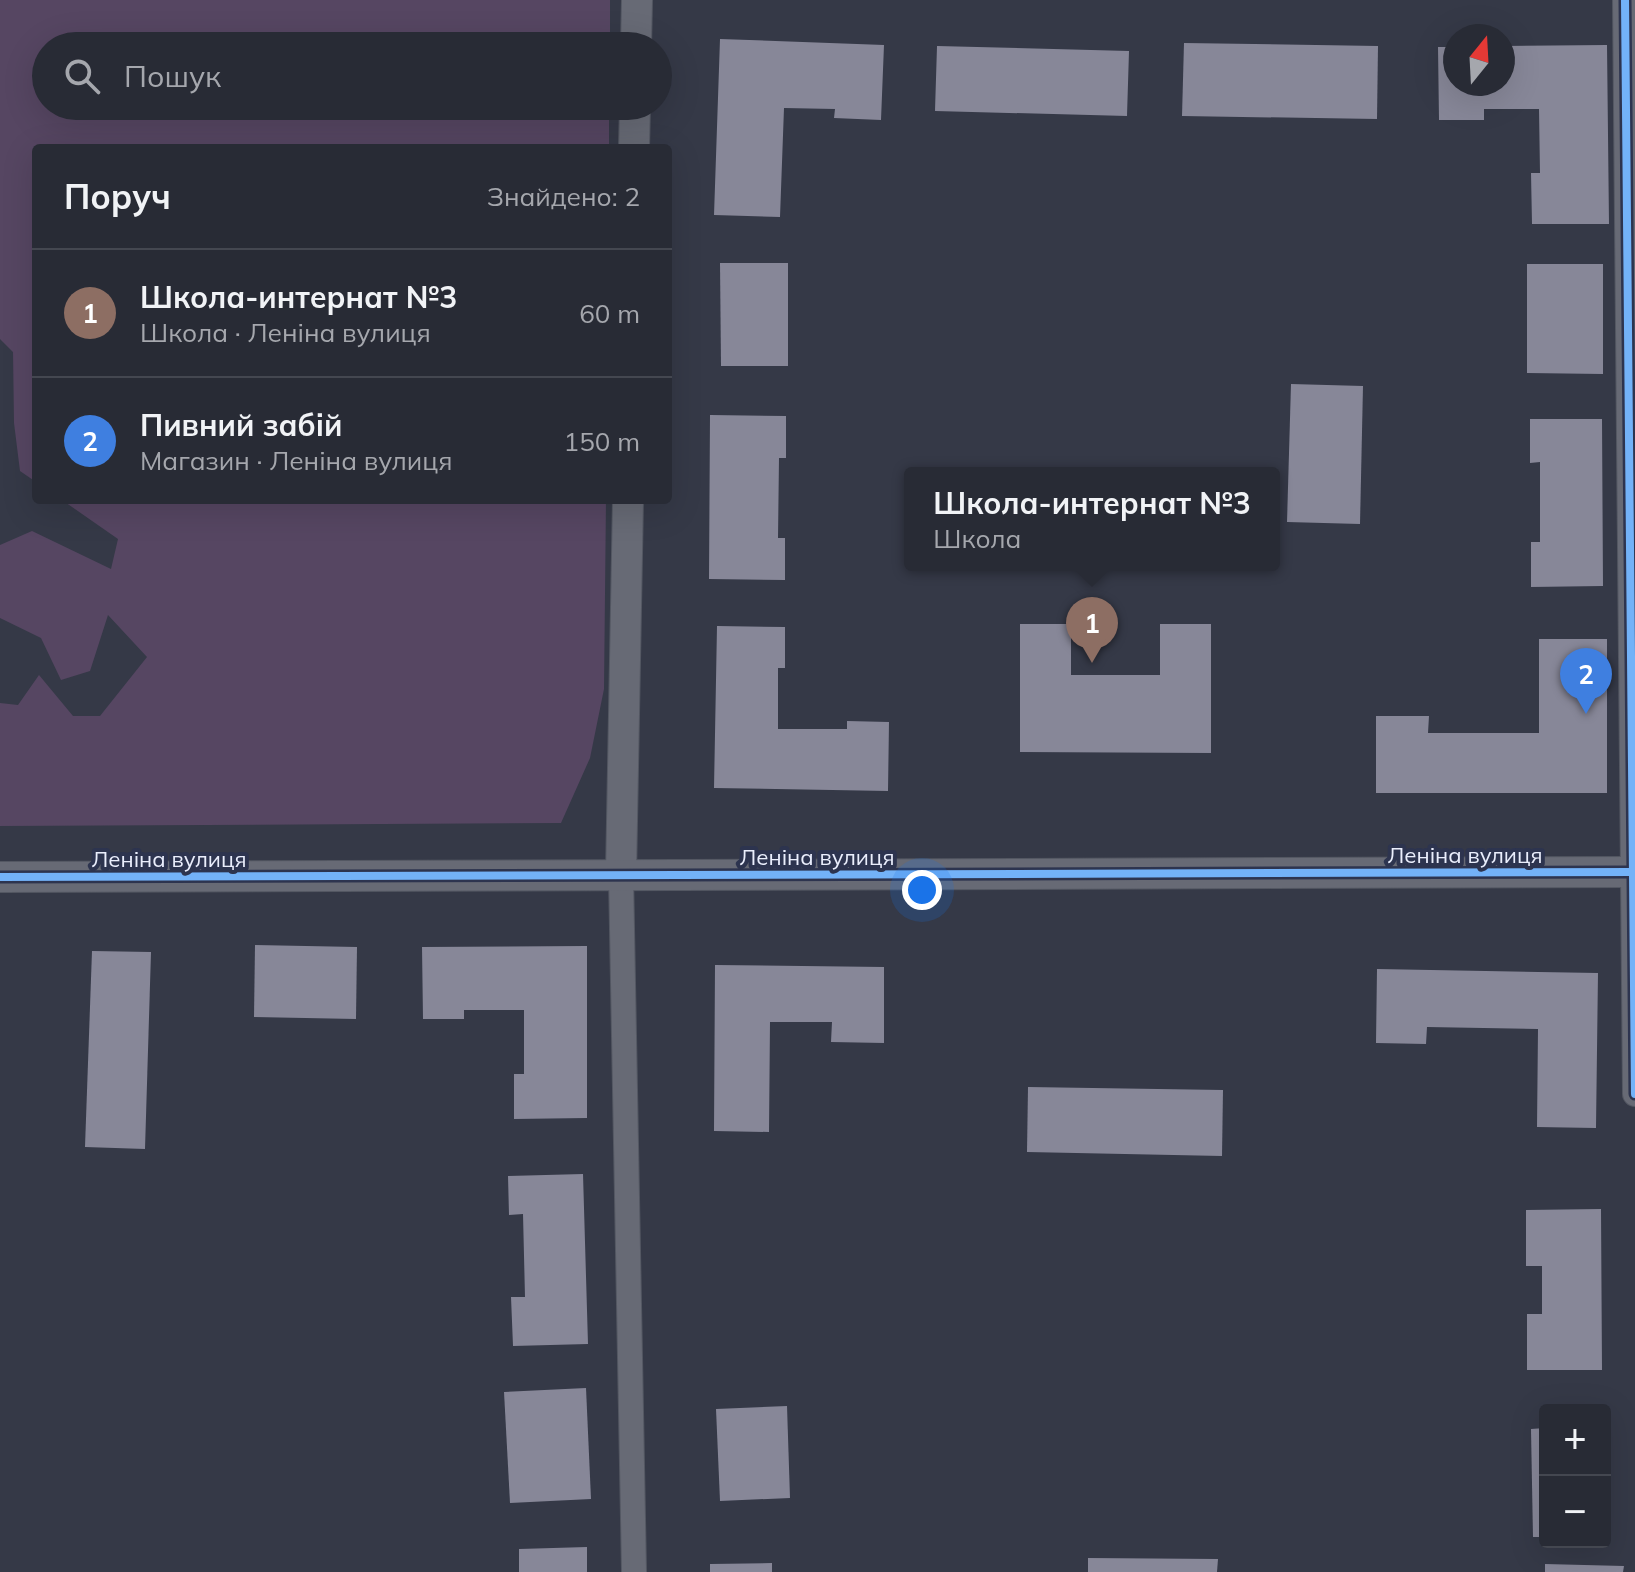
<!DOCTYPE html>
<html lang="uk">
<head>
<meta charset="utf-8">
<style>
  :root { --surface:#282b35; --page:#343741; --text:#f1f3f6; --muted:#a5a7ad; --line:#444750; --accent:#abafbd }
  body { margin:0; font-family:Mulish,sans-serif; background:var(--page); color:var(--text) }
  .controls { position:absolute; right:24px; bottom:24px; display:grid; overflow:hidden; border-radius:8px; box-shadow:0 8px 32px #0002 }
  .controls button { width:72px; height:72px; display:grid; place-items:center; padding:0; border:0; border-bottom:2px solid var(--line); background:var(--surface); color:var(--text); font:40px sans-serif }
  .compass { position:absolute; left:1443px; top:24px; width:72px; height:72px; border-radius:50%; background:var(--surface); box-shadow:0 8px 32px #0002; rotate:18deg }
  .you { position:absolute; left:922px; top:890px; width:28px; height:28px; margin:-20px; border:6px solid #fff; border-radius:50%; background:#1a73e8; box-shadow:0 0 0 12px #1a73e833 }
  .badge { display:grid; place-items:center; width:52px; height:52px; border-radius:50%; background:var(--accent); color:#fff; font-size:26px; font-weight:700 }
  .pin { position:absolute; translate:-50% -66px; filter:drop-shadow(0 2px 4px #0008) }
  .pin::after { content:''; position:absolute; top:42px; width:28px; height:24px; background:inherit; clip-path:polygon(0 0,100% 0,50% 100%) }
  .popup { position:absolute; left:904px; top:467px; width:376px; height:104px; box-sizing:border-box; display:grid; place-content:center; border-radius:8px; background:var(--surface); filter:drop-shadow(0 2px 6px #0005); font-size:26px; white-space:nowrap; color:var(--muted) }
  .popup b { font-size:30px; color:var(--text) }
  .popup::after { content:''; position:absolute; left:50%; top:100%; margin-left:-16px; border:16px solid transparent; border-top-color:var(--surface) }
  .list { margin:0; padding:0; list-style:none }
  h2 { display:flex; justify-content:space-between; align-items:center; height:104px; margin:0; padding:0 32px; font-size:34px }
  h2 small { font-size:26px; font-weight:400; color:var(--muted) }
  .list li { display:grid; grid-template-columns:52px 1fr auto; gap:24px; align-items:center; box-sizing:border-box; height:128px; padding:0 32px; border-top:2px solid var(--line) }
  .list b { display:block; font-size:30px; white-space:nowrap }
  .list p { margin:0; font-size:26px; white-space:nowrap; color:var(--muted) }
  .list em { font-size:26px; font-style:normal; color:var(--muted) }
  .icon { flex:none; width:44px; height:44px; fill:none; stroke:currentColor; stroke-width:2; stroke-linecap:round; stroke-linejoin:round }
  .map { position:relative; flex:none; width:1635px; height:1572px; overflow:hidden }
  .search { position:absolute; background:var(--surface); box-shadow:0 8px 32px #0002; left:32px; top:32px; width:640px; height:88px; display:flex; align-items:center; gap:20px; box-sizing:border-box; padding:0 28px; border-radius:44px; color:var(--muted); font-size:30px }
  .panel { position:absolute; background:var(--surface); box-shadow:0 8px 32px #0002; left:32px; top:144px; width:640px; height:360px; border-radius:8px }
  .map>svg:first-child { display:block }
  .green { fill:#564662 }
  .building { fill:#878798 }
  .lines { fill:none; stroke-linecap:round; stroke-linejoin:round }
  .minor-casing { stroke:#535762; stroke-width:26 }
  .tertiary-casing { stroke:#535762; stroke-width:32 }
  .minor { stroke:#676a75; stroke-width:24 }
  .tertiary { stroke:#676a75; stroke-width:30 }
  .cycleway-casing { stroke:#2d344f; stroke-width:13 }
  .cycleway { stroke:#73b2f8; stroke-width:8 }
  .labels { text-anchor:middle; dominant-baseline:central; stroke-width:8; stroke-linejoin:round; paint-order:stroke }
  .street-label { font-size:22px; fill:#eaeefc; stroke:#2d344f }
</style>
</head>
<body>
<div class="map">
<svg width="1635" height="1572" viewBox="0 0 1635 1572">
  <rect width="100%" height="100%" fill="#353947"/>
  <!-- green -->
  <g class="green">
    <polygon points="0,0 610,0 610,46 46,46 46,106 609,106 609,148 36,148 36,482 20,471 14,423 13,352 0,339"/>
    <polygon points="62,500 606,500 604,689 590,758 561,823 0,826 0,703 18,705 39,675 73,716 100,716 147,657 108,615 90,671 61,680 41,638 0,618 0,545 32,531 111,569 118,539"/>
  </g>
  <!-- building -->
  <g class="building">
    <polygon points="720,39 884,45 881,120 834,118 835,109 784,108 780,217 714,215"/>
    <polygon points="1184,43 1378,46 1377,119 1182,116"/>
    <polygon points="1607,45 1609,224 1532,224 1531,173 1540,173 1539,109 1484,109 1484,120 1439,120 1438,47 1455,47 1455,84 1503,84 1503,46"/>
    <polygon points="937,46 1129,51 1127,116 935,111"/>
    <polygon points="720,263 788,263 788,366 721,366"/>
    <polygon points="1527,264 1603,264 1603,374 1527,373"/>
    <polygon points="1291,384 1363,386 1360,524 1287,522"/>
    <polygon points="710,415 786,416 786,458 779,458 778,538 785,538 785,580 709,579"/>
    <polygon points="1530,419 1602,419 1603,586 1531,587 1531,542 1540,542 1540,462 1530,463"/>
    <polygon points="1020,624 1071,624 1071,675 1160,675 1160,624 1211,624 1211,753 1020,752"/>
    <polygon points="717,626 785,627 785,668 778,668 778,729 847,729 847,721 889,722 888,791 714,788"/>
    <polygon points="1539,639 1607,639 1607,793 1376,793 1376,716 1429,716 1428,733 1539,733"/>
    <polygon points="255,945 357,947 356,1019 254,1017"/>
    <polygon points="587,946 587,1118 514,1119 514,1074 524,1074 524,1010 464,1010 464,1019 423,1019 422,947"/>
    <polygon points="92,951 151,952 145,1149 85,1147"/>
    <polygon points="715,965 884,967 884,1043 831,1042 832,1022 770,1022 769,1132 714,1131"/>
    <polygon points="1377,969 1598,973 1596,1128 1537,1127 1538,1029 1427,1027 1426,1044 1376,1043"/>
    <polygon points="1028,1087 1223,1090 1222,1156 1027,1152"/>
    <polygon points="583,1174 588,1344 513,1346 511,1297 525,1297 523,1214 509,1215 508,1176"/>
    <polygon points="1601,1209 1602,1370 1527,1370 1527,1314 1542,1314 1542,1266 1526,1266 1526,1210"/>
    <polygon points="586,1388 591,1499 510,1503 504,1392"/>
    <polygon points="787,1406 790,1498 720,1501 716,1409"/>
    <polygon points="1545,1428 1545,1537 1533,1537 1531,1429"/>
    <polygon points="1605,1428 1608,1428 1610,1536 1605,1536"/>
    <polygon points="587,1547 587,1572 519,1572 519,1549"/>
    <polygon points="1088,1558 1218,1559 1217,1572 1088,1572"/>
    <polygon points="772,1563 772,1572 710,1572 710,1564"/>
    <polygon points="1545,1564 1624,1566 1623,1572 1545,1572"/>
  </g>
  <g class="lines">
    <!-- minor casing -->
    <g class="minor-casing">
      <g id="minor">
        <polyline points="1625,0 1635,1094"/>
        <polyline points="621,875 634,1572"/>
      </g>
    </g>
    <!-- tertiary casing -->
    <g class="tertiary-casing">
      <g id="tertiary">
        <polyline points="636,46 637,0"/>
        <polyline points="634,148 635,106"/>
        <polyline points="621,875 628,500"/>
        <polyline points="0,877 1635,872"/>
      </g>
    </g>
    <!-- minor -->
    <use href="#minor" class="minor"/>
    <!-- tertiary -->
    <use href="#tertiary" class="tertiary"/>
    <!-- cycleway casing -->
    <g class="cycleway-casing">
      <g id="cycleway">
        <polyline points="1625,0 1635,1094"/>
        <polyline points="0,877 1635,872"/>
      </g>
    </g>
    <!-- cycleway -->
    <use href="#cycleway" class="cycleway"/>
  </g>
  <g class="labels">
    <!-- street labels -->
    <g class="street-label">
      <text x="1465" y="855">Леніна вулиця</text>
      <text x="817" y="857">Леніна вулиця</text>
      <text x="169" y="859">Леніна вулиця</text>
    </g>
  </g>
</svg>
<div class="controls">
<button>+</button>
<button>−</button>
</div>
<svg class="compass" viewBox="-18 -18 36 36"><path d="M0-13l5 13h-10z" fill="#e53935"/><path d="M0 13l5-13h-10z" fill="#a5a7ad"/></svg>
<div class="you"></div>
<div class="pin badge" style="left:1092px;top:663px;background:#8d6e63">1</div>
<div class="popup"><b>Школа-интернат №3</b>Школа</div>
<div class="pin badge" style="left:1586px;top:714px;background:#3f7fe0">2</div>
<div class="search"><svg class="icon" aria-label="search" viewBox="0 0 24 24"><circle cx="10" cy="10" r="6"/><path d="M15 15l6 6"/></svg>Пошук</div>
<section class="panel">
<h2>Поруч<small>Знайдено: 2</small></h2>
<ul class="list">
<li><span class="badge" style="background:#8d6e63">1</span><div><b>Школа-интернат №3</b><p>Школа · Леніна вулиця</p></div><em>60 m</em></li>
<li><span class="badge" style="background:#3f7fe0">2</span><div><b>Пивний забій</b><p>Магазин · Леніна вулиця</p></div><em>150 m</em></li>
</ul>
</section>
</div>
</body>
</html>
